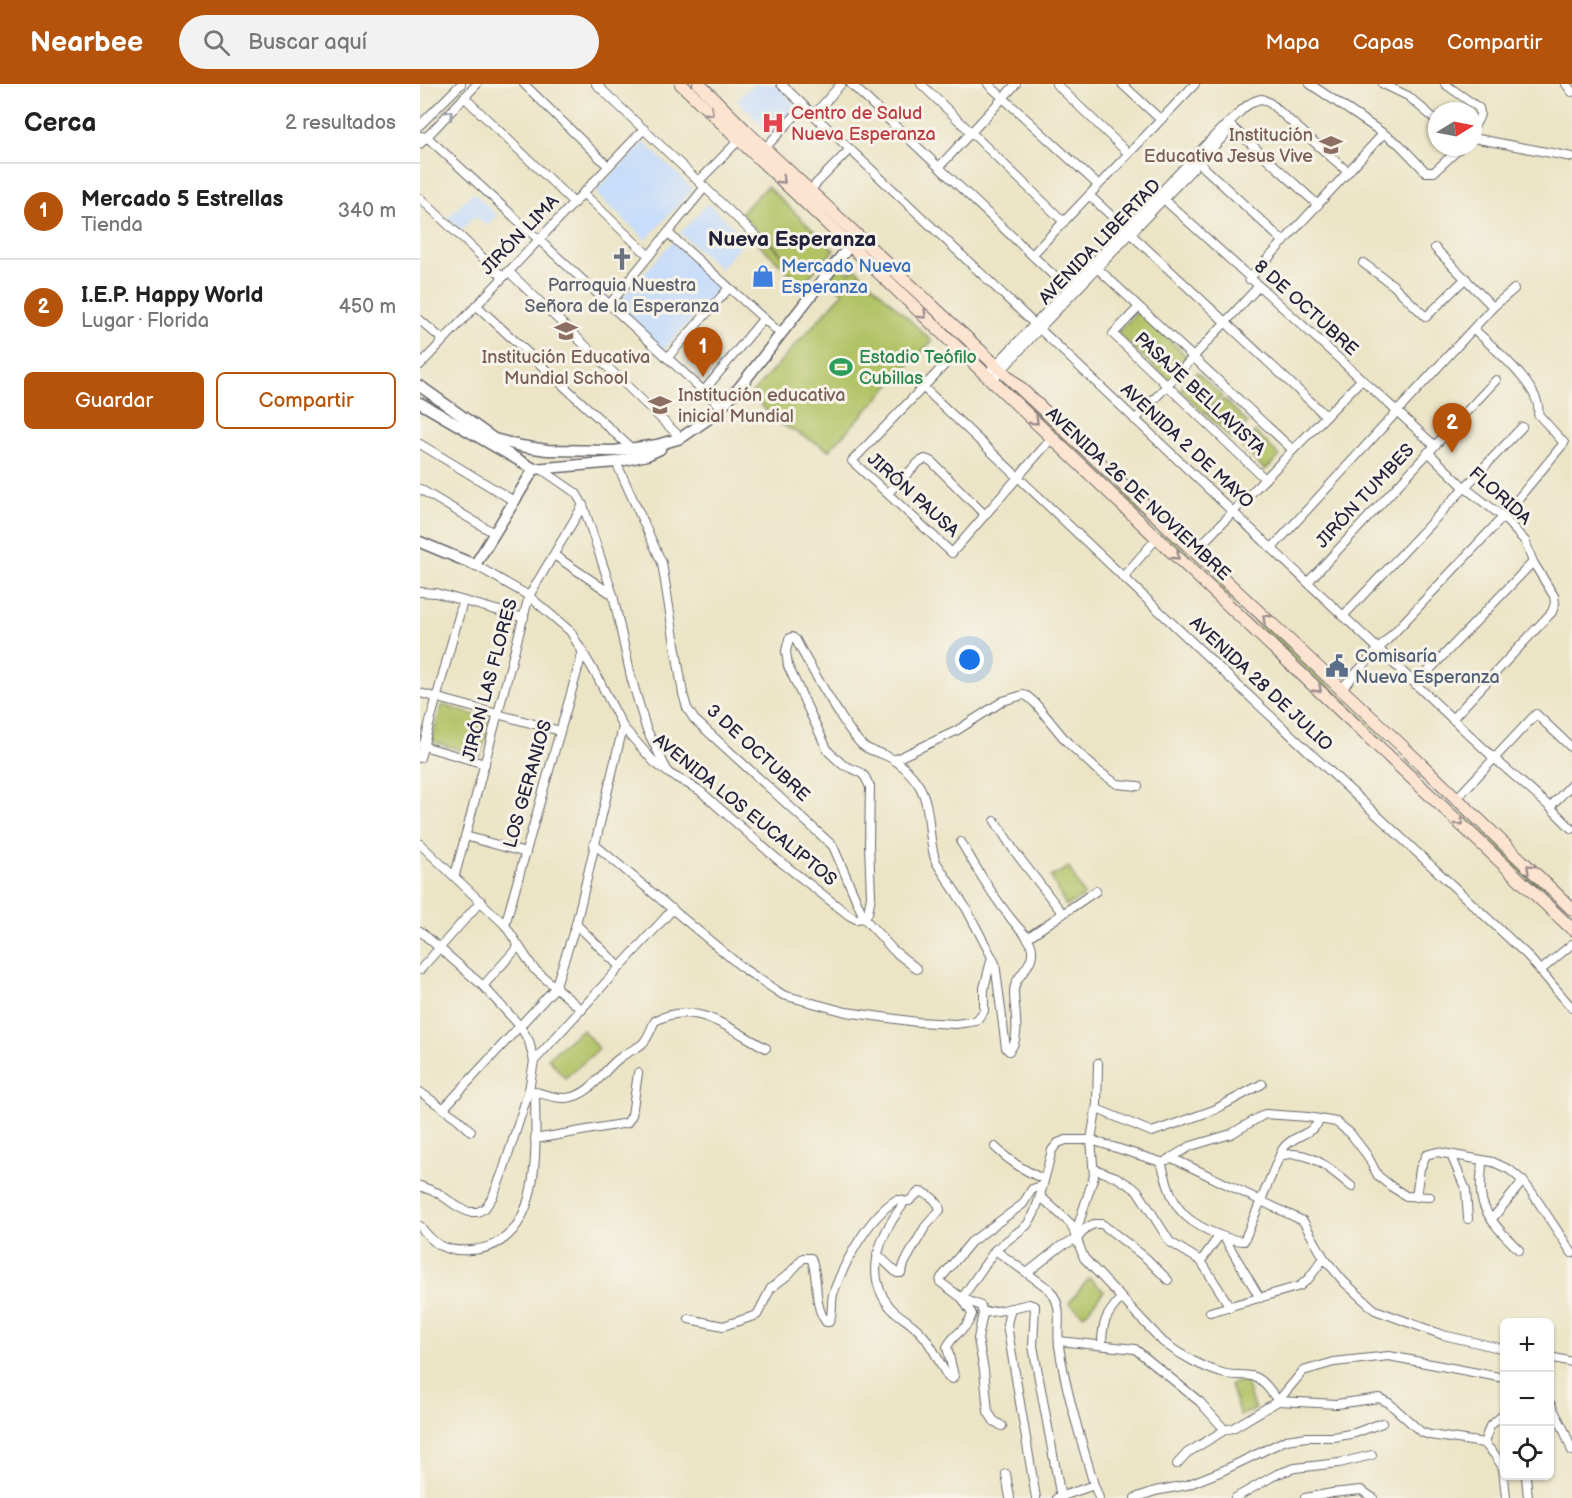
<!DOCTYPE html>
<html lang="es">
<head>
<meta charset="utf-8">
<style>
  :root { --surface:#fff; --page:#f2f2f2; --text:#222; --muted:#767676; --line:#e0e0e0; --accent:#b45309 }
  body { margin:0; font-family:"Balsamiq Sans",sans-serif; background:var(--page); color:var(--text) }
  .controls { position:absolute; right:18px; bottom:18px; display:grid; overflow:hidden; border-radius:9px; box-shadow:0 2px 4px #0004 }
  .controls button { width:54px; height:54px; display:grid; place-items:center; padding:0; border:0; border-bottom:2px solid var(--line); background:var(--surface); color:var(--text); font:30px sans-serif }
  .compass { position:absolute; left:1008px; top:18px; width:54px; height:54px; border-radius:50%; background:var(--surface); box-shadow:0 2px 4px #0004; rotate:80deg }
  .you { position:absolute; left:550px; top:576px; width:21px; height:21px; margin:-15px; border:4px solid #fff; border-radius:50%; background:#1a73e8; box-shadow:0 0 0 9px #1a73e833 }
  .badge { display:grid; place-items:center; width:39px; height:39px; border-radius:50%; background:var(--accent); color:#fff; font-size:20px; font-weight:700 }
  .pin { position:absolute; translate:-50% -50px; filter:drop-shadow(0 2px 3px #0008) }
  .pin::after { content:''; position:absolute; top:32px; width:21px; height:18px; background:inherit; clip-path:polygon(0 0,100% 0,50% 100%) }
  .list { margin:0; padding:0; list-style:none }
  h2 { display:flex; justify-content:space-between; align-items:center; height:78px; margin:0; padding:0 24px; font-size:26px }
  h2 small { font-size:20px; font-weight:400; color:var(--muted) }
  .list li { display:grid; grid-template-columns:39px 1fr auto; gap:18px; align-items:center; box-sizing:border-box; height:96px; padding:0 24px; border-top:2px solid var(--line) }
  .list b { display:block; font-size:22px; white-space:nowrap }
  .list p { margin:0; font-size:20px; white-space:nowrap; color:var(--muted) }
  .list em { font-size:20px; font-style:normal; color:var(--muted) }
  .actions { display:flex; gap:12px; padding:18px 24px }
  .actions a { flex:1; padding:14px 0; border:2px solid var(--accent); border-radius:9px; text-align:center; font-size:21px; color:var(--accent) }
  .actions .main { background:var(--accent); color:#fff }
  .icon { flex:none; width:33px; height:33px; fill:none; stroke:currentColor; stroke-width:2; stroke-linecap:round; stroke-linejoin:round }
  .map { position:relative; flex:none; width:1152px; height:1414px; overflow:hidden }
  header { display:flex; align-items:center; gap:36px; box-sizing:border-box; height:84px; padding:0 30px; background:var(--accent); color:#fff }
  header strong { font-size:28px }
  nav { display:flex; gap:33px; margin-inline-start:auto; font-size:21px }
  .search { width:420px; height:54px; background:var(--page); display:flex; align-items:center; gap:15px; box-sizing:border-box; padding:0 21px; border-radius:33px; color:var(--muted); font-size:22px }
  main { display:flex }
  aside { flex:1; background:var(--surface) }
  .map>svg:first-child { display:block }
  .built { fill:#c7ddf9 }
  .green { fill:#b2c366; stroke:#6a7250; stroke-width:1.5 }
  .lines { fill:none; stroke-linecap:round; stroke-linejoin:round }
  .minor-casing { stroke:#68666b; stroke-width:10 }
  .tertiary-casing { stroke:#68666b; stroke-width:13 }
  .secondary-casing { stroke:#68666b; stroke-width:14 }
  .minor { stroke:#fff; stroke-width:8 }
  .tertiary { stroke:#fff; stroke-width:10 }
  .secondary { stroke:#fde4d0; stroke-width:12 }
  .oneway { stroke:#9a8d8d }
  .oneway2 { stroke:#9c9ca7 }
  .labels { text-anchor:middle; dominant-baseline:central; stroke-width:6; stroke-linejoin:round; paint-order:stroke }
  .health-label { font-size:18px; fill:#be3a42; stroke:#f7f3e8; text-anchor:start }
  .education-label { font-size:18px; fill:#785e54; stroke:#f7f3e8; text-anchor:end }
  .street-label { font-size:18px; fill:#22223b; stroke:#f7f3e8 }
  .shop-label { font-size:18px; fill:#366cbe; stroke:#f7f3e8; text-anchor:start }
  .worship-label { font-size:18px; fill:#5b616d; stroke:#f7f3e8 }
  .leisure-label { font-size:18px; fill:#27864d; stroke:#f7f3e8; text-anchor:start }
  .service-label { font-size:18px; fill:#4e5e75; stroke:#f7f3e8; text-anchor:start }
  .quarter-label { font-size:21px; font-weight:bold; fill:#22223b; stroke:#f7f3e8 }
</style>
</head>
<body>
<header>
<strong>Nearbee</strong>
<div class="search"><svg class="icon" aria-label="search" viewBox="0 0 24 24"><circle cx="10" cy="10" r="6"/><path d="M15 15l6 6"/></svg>Buscar aquí</div>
<nav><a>Mapa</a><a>Capas</a><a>Compartir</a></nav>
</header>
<main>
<aside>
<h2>Cerca<small>2 resultados</small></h2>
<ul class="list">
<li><span class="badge">1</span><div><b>Mercado 5 Estrellas</b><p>Tienda</p></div><em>340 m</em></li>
<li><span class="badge">2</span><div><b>I.E.P. Happy World</b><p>Lugar · Florida</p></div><em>450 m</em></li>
</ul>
<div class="actions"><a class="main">Guardar</a><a>Compartir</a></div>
</aside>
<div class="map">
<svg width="1152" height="1414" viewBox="0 0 1152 1414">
  <rect width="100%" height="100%" fill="#f7f3e8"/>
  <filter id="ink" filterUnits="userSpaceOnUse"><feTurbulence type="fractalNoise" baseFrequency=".0167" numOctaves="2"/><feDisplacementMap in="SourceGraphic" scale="12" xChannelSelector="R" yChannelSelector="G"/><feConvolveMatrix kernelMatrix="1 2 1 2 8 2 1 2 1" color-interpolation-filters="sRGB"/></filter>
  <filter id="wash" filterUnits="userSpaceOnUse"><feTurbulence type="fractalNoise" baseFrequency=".008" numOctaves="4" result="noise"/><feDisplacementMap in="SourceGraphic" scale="24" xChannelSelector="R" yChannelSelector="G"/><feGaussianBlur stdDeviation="1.35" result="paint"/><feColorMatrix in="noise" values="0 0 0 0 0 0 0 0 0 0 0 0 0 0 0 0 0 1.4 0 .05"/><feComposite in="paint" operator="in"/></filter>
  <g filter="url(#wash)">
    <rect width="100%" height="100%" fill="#ebe4c5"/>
    <!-- built -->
    <g class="built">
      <polygon points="334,0 356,0 379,25 353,53 317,16"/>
      <polygon points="224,58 273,105 226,156 177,111 178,105"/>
      <polygon points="53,108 77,131 67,142 55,132 41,146 28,134"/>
      <polygon points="288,119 326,155 300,185 260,149"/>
      <polygon points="252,158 300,204 245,264 241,264 196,221"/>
    </g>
    <!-- green -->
    <g class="green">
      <polygon points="347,102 414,166 387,195 392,200 387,206 339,160 344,155 378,185 320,130"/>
      <polygon points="420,181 429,189 435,184 512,257 409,366 357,338 331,310 423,209 408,194"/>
      <polygon points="718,228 770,275 749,297 697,249"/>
      <polygon points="777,288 802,312 785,330 760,306"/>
      <polygon points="579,290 967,656 964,659 576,294"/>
      <polygon points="804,315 828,339 811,355 787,331"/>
      <polygon points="835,348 860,372 845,386 821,362"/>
      <polygon points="22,621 71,636 60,672 11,657"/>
      <polygon points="987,675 1152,830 1152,836 985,677"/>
      <polygon points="649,783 664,812 646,822 631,793"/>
      <polygon points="162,945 179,965 145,994 128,974"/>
      <polygon points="669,1194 684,1207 664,1231 649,1219"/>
      <polygon points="825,1296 835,1326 820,1331 810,1301"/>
    </g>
  </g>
  <g filter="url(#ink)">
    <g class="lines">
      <!-- minor casing -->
      <g class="minor-casing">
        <g id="minor">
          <polyline points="104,0 188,82"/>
          <polyline points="176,0 339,155"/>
          <polyline points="361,0 813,428 1075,675 1130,723 1152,745"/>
          <polyline points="431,0 651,208"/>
          <polyline points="501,0 644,138"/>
          <polyline points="568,0 678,101"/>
          <polyline points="636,0 708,69"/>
          <polyline points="702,0 740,35"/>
          <polyline points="890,0 979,60 1006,88 1014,88 1041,63"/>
          <polyline points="963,0 988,12 1017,37"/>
          <path d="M1025,0l34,24c3,8 -2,13 -6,20"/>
          <polyline points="1146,0 1152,8"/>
          <polyline points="44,13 154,119"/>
          <polyline points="394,31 421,0"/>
          <polyline points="809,40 898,121"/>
          <polyline points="0,41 41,0"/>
          <polyline points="0,52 7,53 301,323"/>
          <polyline points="1053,54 1152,73"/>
          <polyline points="0,60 57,0"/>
          <polyline points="345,64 384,22"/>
          <polyline points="776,76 864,158"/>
          <polyline points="519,83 596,0"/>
          <polyline points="279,97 323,52"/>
          <polyline points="390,106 430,65"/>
          <polyline points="163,109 229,172"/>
          <polyline points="738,110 1014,361"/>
          <polyline points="669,111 906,332"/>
          <polyline points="0,114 83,193"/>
          <polyline points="248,149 361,250"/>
          <polyline points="1015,164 1073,223"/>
          <polyline points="612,171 775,0"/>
          <polyline points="943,179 973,201 1006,233 1046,194"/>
          <polyline points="674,181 873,366"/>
          <polyline points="88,187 261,354"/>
          <polyline points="829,195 963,50"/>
          <polyline points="56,221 212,365"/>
          <polyline points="189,221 285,103"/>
          <polyline points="719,223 693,250 845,395"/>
          <polyline points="0,236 23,256"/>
          <polyline points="539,266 432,377 532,469 632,354"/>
          <polyline points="247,274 309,204"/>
          <polyline points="0,281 224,45"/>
          <path d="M566,291l235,-246c14,-9 24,-28 41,-30l8,4 78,69"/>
          <polyline points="572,297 619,245 806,50 809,40"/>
          <polyline points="503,303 811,595 1107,871 1152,924"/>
          <polyline points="283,308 343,235"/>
          <polyline points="715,336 838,203"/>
          <polyline points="0,360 94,417"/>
          <polyline points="1008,368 1044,403 1083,433 1105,457 1113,478 1134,512 1135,519 1132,528 1032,635"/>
          <polyline points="196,378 242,479 263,610 267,624 274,635 413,762 444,834"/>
          <polyline points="121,385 156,409 163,421 193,511 211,593 226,644 247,686"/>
          <polyline points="0,405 74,449"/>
          <polyline points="468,409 499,378 505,375 511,377 565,431"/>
          <polyline points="852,464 1073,223 1094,205"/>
          <polyline points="775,467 941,296"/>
          <polyline points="134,471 193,511"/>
          <polyline points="55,481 109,512 150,547 178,594 203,643 235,679 250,690 279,706 357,775 430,832 436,835 444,834 473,866 497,885"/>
          <polyline points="703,493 737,454"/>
          <polyline points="888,498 1076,296"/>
          <polyline points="0,508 16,509 104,534"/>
          <polyline points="924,531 1102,343"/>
          <polyline points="996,600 1113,478"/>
          <path d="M921,605l162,-172 61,-74 -26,-29c6,-25 -47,-68 -64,-85"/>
          <polyline points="0,609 140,647"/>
          <polyline points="3,662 65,680"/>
          <polyline points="0,674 43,517"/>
          <polyline points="474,676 536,647 583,617 603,611 607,612 615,619 647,658 677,686 697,700 718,702"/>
          <polyline points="1037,714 1116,630 1152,664"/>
          <polyline points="1130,723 1152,700"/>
          <polyline points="575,737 595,768 643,830"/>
          <polyline points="45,752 106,769"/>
          <polyline points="0,760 85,841 114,885 162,926"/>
          <polyline points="174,760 324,885 363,911 426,928 497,938 536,940 556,937 564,927 564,904 572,873"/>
          <polyline points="35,791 109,512 163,421"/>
          <path d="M444,834l4,-5 3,-17 -2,-52 1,-57 -5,-10 -5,-5 -17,-7 -15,-14 -40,-85 -2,-15 3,-12 3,-2 4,3c13,25 27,48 42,72 7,11 14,23 24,33 7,6 16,7 25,11 13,6 25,18 33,31 12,23 7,51 16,75l30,46 29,55 11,85 3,3c13,-12 5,-42 5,-58 -1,-16 18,-25 18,-40 1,-11 -8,-20 -15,-27 -22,-26 -39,-55 -56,-84"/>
          <polyline points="156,840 200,883"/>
          <polyline points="85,841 163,567"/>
          <polyline points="0,847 63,902 100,942 109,957 114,977 109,1006 83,1087 73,1112 65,1124 58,1128 49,1128 38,1123 18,1109 0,1102"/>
          <polyline points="607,854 676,807"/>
          <polyline points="0,886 61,817"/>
          <polyline points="1120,887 1152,860"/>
          <polyline points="63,902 98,863"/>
          <polyline points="114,977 253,825"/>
          <path d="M109,1006c12,3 25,9 37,8 26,-2 37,-29 55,-41 7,-6 17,-8 23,-15 5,-6 7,-14 11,-21 41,-22 74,8 111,27"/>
          <polyline points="0,1008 38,1035 51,1047"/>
          <polyline points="24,1024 135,904 156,840 203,643"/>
          <polyline points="677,1025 732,1048 794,1026 842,1000"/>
          <polyline points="115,1055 207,1039 212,1031 218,989"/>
          <path d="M575,1063c15,15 29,23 48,32"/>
          <polyline points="1031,1071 1046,1106 1048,1135"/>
          <path d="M860,1072c27,-9 52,14 72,31"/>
          <polyline points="752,1074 883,1137 904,1174 924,1198 955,1226 1023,1251 1084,1265"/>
          <polyline points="747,1076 771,1062 811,1050 845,1030 888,1033 916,1038 930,1049 947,1071 958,1092 972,1103 986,1112 1010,1113"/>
          <path d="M1062,1076c0,11 -2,23 -1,34 2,22 23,41 38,56"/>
          <path d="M741,1078c5,16 9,36 20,49 12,15 44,29 63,30l38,-91c9,-15 32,-15 38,-31"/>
          <polyline points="674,1085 696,1093 717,1106 750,1158 781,1177 810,1223"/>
          <path d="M620,1112l31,28 13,34 79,84c17,13 42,27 63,32 9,2 20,0 29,3 10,4 17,16 23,24"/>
          <polyline points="996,1113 1000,1085 1006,1071 1017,1068 1073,1078 1090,1086 1103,1097 1113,1110 1152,1169"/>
          <polyline points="1072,1135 1103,1097"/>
          <path d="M0,1142c15,20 25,26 51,24 75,-5 64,-106 64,-158"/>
          <polyline points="655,1151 674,1092 671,1056 677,1020 678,979"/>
          <polyline points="805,1155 840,1214"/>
          <path d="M575,1166l54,39c16,19 7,35 10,57 7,47 22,93 35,139l5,13"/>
          <path d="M457,1170l20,19h4l4,-11 20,-35 15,-17c-1,-8 -12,-18 -21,-18l-10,9 -7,1"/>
          <polyline points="781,1177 799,1152"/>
          <polyline points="607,1189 641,1162 657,1155 666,1144 674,1140 682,1140 726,1174 748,1196"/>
          <polyline points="591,1224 587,1240 589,1253 616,1414"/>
          <polyline points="790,1228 880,1202 889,1194 904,1174"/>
          <polyline points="563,1229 583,1226 609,1220 615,1222 613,1262 641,1414"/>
          <path d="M269,1235l34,7 34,-11 14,-27 18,-14 14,-16h8c9,21 1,45 15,64h3c5,-9 1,-21 5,-31 11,-30 35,-74 62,-91h5l1,6c-22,29 -39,69 -12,101 9,10 23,16 32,27 11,12 17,29 26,43l4,2 2,-3 -7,-29c7,-15 20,-16 25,-33l-10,-16 33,-48 32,-25 7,-11 6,-18 12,-46 6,-7 8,-3h25l70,22"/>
          <polyline points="639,1257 715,1265 780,1318 805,1346 813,1344 858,1317 883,1287 914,1278 969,1272 1084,1294"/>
          <path d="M682,1261c0,-23 4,-30 19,-47"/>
          <polyline points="1130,1273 1152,1278"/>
          <polyline points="858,1317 917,1320 959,1314 969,1319 1001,1348 1010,1351 1064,1359 1075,1371 1083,1384 1086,1414"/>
          <polyline points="1130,1319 1144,1346 1152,1367"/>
          <polyline points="582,1342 574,1337 568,1328 564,1286 558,1255 563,1229 561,1222 542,1214 520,1198 521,1194 551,1158 603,1120 612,1105 622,1102"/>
          <polyline points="1064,1359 1070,1342 1084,1330"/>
          <polyline points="757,1380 767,1369 805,1346"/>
          <polyline points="586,1390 590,1414"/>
          <polyline points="1106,1392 1108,1414"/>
          <polyline points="637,1414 674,1401"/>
          <polyline points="715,1414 735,1407 767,1401 802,1387 866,1356 887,1353 914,1353 935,1349 962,1339"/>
          <polyline points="815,1414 857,1390 875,1384 919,1379 952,1371"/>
          <polyline points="885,1414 912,1409 941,1406 953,1414"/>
        </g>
      </g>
      <!-- tertiary casing -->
      <g class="tertiary-casing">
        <g id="tertiary">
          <polyline points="0,302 74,355 101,362 127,366 194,367 237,361 261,354 291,333 319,304 434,156"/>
          <polyline points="0,319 114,385 196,378 227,371 240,365"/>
          <polyline points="0,458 55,481 114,385"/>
        </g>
      </g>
      <!-- secondary casing -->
      <g class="secondary-casing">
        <g id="secondary">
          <polyline points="261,0 737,454 1152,845"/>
          <polyline points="279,0 327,48 983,663 1152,825"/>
        </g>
      </g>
      <!-- minor -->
      <use href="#minor" class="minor"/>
      <!-- tertiary -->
      <use href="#tertiary" class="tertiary"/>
      <!-- secondary -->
      <use href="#secondary" class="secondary"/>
    </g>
    <!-- one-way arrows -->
    <defs><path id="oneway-chevron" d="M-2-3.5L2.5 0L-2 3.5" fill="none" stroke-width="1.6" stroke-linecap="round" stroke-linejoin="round" transform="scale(1.5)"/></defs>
    <g class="oneway">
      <use href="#oneway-chevron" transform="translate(290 28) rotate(44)"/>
      <use href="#oneway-chevron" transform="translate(362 96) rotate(44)"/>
      <use href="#oneway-chevron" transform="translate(503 231) rotate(44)"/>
      <use href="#oneway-chevron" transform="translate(615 337) rotate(44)"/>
      <use href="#oneway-chevron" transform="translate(756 472) rotate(43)"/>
      <use href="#oneway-chevron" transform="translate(846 534) rotate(-137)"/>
      <use href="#oneway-chevron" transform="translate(898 605) rotate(43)"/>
      <use href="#oneway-chevron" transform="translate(1040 738) rotate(44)"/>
      <use href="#oneway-chevron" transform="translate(1110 784) rotate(-136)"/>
    </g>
    <use class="oneway2" href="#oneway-chevron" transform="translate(29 30) rotate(-47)"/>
  </g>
  <!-- icons -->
  <defs>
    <g id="hospital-bare" transform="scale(1.8)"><path d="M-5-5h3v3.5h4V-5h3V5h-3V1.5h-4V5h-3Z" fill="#e0444e" stroke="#f7f3e8" stroke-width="2.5" paint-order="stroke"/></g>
    <g id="school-bare" transform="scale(1.8)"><path d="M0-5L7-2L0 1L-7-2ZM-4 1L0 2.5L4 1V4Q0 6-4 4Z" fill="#8d6e63" stroke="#f7f3e8" stroke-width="2.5" paint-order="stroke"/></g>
    <g id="church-bare" transform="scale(1.8)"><path d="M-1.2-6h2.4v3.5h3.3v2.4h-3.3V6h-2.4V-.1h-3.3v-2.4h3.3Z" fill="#6b7280" stroke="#f7f3e8" stroke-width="2.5" paint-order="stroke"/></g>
    <g id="shop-bare" transform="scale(1.8)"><path d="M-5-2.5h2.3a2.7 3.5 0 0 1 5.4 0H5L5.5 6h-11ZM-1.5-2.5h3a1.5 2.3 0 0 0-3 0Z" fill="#3f7fe0" stroke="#f7f3e8" stroke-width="2.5" paint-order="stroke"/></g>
    <g id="stadium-bare" transform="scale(1.8)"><path d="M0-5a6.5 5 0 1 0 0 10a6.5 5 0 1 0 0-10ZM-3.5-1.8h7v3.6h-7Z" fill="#2e9e5b" stroke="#f7f3e8" stroke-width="2.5" paint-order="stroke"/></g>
    <g id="civic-bare" transform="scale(1.8)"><path d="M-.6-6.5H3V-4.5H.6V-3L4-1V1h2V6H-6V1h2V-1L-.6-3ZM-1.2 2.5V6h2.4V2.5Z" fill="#5c6f8a" stroke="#f7f3e8" stroke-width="2.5" paint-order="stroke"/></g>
  </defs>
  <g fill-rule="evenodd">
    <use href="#hospital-bare" x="353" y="39"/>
    <use href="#school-bare" x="911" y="61"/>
    <use href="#church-bare" x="202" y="175"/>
    <use href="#shop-bare" x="343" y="192"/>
    <use href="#school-bare" x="146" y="247"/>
    <use href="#stadium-bare" x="421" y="283"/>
    <use href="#school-bare" x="240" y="321"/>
    <use href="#civic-bare" x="917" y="582"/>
  </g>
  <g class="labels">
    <!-- health labels -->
    <g class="health-label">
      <text x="371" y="29">Centro de Salud<tspan x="371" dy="21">Nueva Esperanza</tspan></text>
    </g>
    <!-- education labels -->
    <g class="education-label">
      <text x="893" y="51">Institución<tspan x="893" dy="21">Educativa Jesus Vive</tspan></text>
      <text x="146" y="273" text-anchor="middle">Institución Educativa<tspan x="146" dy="21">Mundial School</tspan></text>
      <text x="258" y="311" text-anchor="start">Institución educativa<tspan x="258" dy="21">inicial Mundial</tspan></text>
    </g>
    <!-- street labels -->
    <g class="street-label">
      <text transform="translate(100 151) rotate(-46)">JIRÓN LIMA</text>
      <text transform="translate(680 158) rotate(-46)">AVENIDA LIBERTAD</text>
      <text transform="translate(886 224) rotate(42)">8 DE OCTUBRE</text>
      <text transform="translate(780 310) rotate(43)">PASAJE BELLAVISTA</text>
      <text transform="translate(767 362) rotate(43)">AVENIDA 2 DE MAYO</text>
      <text transform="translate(718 410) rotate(43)">AVENIDA 26 DE NOVIEMBRE</text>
      <text transform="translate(493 411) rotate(42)">JIRÓN PAUSA</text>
      <text transform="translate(945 412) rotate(-47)">JIRÓN TUMBES</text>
      <text transform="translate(1080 412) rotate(42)">FLORIDA</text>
      <text transform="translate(70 596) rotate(-75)">JIRÓN LAS FLORES</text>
      <text transform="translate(841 600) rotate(43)">AVENIDA 28 DE JULIO</text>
      <text transform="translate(338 669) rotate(43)">3 DE OCTUBRE</text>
      <text transform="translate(108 700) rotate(-74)">LOS GERANIOS</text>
      <text transform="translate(325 726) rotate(39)">AVENIDA LOS EUCALIPTOS</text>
    </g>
    <!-- shop labels -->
    <g class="shop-label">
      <text x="361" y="182">Mercado Nueva<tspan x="361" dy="21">Esperanza</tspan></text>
    </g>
    <!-- worship labels -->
    <g class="worship-label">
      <text x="202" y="201">Parroquia Nuestra<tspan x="202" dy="21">Señora de la Esperanza</tspan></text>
    </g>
    <!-- leisure labels -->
    <g class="leisure-label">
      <text x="439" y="273">Estadio Teófilo<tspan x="439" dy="21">Cubillas</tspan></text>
    </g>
    <!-- service labels -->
    <g class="service-label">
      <text x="935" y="572">Comisaría<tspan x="935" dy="21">Nueva Esperanza</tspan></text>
    </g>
    <!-- quarter labels -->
    <g class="quarter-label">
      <text x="372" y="155">Nueva Esperanza</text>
    </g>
  </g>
</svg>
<div class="controls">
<button>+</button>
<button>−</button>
<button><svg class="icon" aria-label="locate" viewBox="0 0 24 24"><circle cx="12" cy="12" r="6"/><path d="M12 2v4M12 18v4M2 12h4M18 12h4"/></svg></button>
</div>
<svg class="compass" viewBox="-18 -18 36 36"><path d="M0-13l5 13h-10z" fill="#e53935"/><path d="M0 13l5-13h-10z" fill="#767676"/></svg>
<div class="you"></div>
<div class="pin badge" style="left:283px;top:293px">1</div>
<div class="pin badge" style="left:1032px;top:369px">2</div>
</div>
</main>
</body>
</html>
